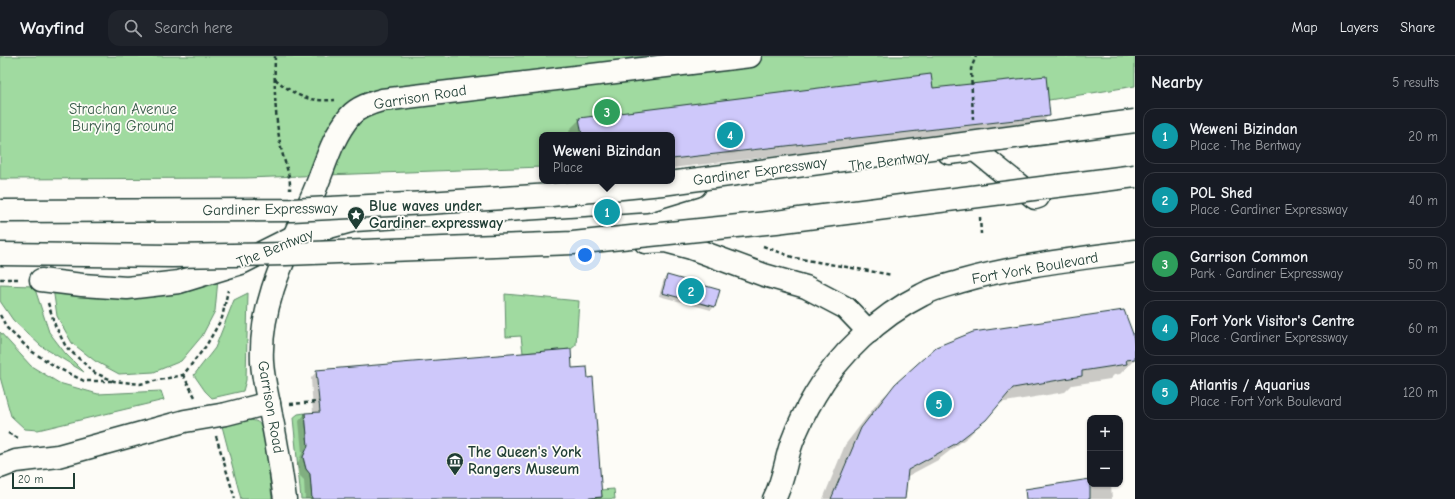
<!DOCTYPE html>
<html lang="en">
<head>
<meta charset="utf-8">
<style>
  :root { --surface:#171b24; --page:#20242c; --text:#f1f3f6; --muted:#9ea1a6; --line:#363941; --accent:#92a19f }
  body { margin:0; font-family:"Comic Neue",sans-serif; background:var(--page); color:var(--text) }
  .controls { position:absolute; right:12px; bottom:12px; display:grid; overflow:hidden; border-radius:8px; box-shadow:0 1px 3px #0004 }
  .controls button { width:36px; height:36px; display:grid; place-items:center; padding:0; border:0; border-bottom:1px solid var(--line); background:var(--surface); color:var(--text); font:20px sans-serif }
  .scale { position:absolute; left:12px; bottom:10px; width:63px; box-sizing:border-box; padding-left:4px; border:2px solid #1f3d34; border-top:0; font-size:11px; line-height:14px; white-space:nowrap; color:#1f3d34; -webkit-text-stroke:3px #fdfcf7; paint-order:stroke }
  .you { position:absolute; left:585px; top:199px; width:14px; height:14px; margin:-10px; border:3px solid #fff; border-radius:50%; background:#1a73e8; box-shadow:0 0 0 6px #1a73e833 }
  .badge { display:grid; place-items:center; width:26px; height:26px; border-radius:50%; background:var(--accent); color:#fff; font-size:13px; font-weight:700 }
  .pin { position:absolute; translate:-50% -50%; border:2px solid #fff; box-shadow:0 1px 4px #0006 }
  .popup { position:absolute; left:539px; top:76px; width:136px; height:52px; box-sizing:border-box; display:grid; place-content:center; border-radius:8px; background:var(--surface); filter:drop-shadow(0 1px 3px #0005); font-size:13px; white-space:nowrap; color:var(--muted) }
  .popup b { font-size:15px; color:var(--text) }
  .popup::after { content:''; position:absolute; left:50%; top:100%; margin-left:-8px; border:8px solid transparent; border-top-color:var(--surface) }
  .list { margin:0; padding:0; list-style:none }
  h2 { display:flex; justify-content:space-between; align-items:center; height:52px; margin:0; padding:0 16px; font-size:17px }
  h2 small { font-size:13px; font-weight:400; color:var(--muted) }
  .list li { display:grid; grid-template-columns:26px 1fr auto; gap:12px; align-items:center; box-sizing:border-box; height:56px; margin:0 8px 8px; padding:0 8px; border:1px solid var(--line); border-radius:12px }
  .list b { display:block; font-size:15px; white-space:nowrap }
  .list p { margin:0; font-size:13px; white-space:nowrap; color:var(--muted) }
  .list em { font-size:13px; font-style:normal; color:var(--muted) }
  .icon { flex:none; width:22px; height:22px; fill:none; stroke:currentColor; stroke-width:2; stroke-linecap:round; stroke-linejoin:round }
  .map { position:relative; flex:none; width:1135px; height:443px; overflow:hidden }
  header { display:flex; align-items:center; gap:24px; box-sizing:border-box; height:56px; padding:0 20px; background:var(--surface); border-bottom:1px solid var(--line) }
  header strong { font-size:19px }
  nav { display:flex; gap:22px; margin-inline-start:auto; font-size:14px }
  .search { width:280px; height:36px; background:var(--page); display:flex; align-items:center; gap:10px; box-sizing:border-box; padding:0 14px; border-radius:12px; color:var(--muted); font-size:15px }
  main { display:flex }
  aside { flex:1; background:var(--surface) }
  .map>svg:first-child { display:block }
  .green { fill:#a0daa0; stroke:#608c6a }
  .shadow { fill:#0003 }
  .building { fill:#cec8fa; stroke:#1f3d34 }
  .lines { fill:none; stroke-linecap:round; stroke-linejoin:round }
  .minor-casing { stroke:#1f3d34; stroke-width:25 }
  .path { stroke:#1f3d34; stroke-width:2.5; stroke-dasharray:4 3; stroke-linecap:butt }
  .minor { stroke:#fdfcf7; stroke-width:22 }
  .highway-bridge-casing { stroke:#1f3d34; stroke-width:25; stroke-linecap:butt }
  .highway-bridge { stroke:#fdfcf7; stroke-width:22 }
  .labels { text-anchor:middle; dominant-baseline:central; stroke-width:3.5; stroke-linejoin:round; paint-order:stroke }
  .street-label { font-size:15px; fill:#1f3d34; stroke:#fdfcf7 }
  .park-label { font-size:15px; fill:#395c4a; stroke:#fdfcf7 }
  .poi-label { font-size:15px; font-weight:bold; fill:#1f3d34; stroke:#fdfcf7; text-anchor:start }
</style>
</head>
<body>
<header>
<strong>Wayfind</strong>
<div class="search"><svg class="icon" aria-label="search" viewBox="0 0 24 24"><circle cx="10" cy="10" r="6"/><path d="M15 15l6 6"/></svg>Search here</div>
<nav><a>Map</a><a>Layers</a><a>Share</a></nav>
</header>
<main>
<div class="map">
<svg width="1135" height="443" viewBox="0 0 1135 443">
  <rect width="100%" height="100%" fill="#fdfcf7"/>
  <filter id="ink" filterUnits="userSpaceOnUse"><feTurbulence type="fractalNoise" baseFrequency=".025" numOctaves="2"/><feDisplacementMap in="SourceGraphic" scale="8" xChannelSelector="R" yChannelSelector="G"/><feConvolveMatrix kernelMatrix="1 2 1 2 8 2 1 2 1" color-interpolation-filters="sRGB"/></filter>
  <g filter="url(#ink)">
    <!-- green -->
    <g class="green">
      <polygon points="0,0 1135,0 1135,30 816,82 672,79 542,79 542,111 246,122 0,123"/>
      <polygon points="218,223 215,255 202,280 181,305 154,316 119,318 95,305 72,287 57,260 53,232 124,241 170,238"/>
      <polygon points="0,229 34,230 49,276 65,297 84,316 41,290 13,264 0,245"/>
      <polygon points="248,237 246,324 243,335 212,342 205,335 194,319 215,292 234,244"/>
      <polygon points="505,238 579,245 576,289 571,293 523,297 521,280 506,281"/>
      <polygon points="0,276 31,310 59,327 98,338 161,335 164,344 38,374 25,373 11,360 0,321"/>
      <polygon points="305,357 308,390 303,402 306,413 310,418 312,443 301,443 293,362 298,358"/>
      <path d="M245,364c13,0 16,2 20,15l7,64h-31l-19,-73z"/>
      <polygon points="614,433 615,443 588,443 602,441 601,434"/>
    </g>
    <!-- shadow -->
    <g class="shadow">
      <polygon points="932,33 1049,59 1038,70 672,112 672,79 570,79 569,74 580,63"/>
      <polygon points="542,103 542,125 564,125 541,128 538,107"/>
      <polygon points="667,220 719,235 714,251 711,254 659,240 664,223"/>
      <polygon points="1135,298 1135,303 1120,318 1114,319 1110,323 1072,329 1065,336 999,347 969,380 938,404 906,421 904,443 823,443 845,389 879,345 896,329"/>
      <polygon points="571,313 587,323 592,322 601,443 305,443 304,424 300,420 297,409 302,397 299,365 305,358 313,358 311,322 317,315"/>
      <polygon points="1090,424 1090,428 1111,428 1112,443 1038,443"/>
    </g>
    <!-- building -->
    <g class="building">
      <polygon points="931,18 933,32 1046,20 1050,60 672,103 672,79 582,79 579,62"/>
      <polygon points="667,219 720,234 715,251 662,237"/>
      <polygon points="1124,254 1133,278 1135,292 1135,303 1126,304 1127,308 1082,315 1082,320 1013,332 986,364 968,378 955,388 908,414 905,443 831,443 861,372 895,328 936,291 973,276"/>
      <polygon points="571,293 572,312 587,311 588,322 593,321 602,441 580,443 312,443 310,418 306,413 303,401 308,390 305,357 320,356 316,314"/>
      <polygon points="1090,423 1090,443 1026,443 1025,433"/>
    </g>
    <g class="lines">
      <!-- minor casing -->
      <g class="minor-casing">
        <g id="minor">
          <polyline points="949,97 975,94 1035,142 1038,141"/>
          <polyline points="645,186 665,185 691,192 764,219 806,231 846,252 869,276"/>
          <polyline points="41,224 82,229 127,232 179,226 241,207 293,181 355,164 646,145 695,130"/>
          <polyline points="0,411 16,405 58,400 185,365 226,358 269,347"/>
          <path d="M285,443c-4,-28 -8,-56 -14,-84 -3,-18 -8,-35 -9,-53 -3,-62 28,-115 52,-170 11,-26 17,-53 36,-76 8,-9 21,-13 32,-16l368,-44"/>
          <path d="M774,443c10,-18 11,-38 18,-57 6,-16 14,-32 23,-47 23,-40 65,-79 107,-100 12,-7 27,-10 40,-14 56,-16 115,-22 173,-30"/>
        </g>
      </g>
      <!-- path -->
      <g class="path">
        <path d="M275,0c-1,31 0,62 6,92 3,14 10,27 9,42"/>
        <path d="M275,23c21,17 32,23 60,21"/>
        <polyline points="973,64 971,13 976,0"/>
        <polyline points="980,161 981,178"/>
        <polyline points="763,190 795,202 892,219"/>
        <polyline points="0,223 21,223"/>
        <polyline points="48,247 55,269 66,291 95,317 114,325 140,328 183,319 206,290 222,262 228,234"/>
        <polyline points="0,259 7,272 31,295 58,312 84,325 112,325"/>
        <polyline points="183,319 195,341"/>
        <polyline points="290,348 319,346"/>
        <polyline points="8,377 18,382"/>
        <polyline points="216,380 235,443"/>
      </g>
      <!-- minor -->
      <use href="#minor" class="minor"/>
      <!-- highway-bridge casing -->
      <g class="highway-bridge-casing">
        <g id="highway-bridge">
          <polyline points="0,155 292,154 427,147 551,139 662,128 1135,65"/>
          <polyline points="0,198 172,200 286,198 573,187 776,166 1135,120"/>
        </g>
      </g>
      <!-- highway-bridge -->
      <use href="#highway-bridge" class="highway-bridge"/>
    </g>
  </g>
  <!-- icons -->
  <defs>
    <g id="sight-pin" transform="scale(0.9)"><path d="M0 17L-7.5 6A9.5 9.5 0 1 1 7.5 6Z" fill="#1f3d34" stroke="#fdfcf7"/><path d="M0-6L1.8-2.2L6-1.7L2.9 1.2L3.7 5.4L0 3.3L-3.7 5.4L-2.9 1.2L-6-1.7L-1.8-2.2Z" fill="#fff"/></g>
    <g id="museum-pin" transform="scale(0.9)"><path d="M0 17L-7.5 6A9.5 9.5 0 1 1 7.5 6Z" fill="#1f3d34" stroke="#fdfcf7"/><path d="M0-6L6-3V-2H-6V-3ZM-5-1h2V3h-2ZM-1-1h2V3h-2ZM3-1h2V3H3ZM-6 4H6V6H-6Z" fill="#fff"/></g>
  </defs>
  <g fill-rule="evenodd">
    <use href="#sight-pin" x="356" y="159"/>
    <use href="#museum-pin" x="455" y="405"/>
  </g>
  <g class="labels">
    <!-- street labels -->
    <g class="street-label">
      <text transform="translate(420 41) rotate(-9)">Garrison Road</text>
      <text transform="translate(889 105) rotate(-7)">The Bentway</text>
      <text transform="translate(760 115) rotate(-8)">Gardiner Expressway</text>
      <text transform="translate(270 153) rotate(-1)">Gardiner Expressway</text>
      <text transform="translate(275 192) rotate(-22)">The Bentway</text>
      <text transform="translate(1035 212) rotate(-10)">Fort York Boulevard</text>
      <text transform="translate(271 351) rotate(80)">Garrison Road</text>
    </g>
    <!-- park labels -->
    <g class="park-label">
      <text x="123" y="53">Strachan Avenue<tspan x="123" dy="17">Burying Ground</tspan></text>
    </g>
    <!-- poi labels -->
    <g class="poi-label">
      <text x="369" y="150">Blue waves under<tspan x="369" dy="17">Gardiner expressway</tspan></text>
      <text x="468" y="396">The Queen's York<tspan x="468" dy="17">Rangers Museum</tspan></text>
    </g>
  </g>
</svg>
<div class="controls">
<button>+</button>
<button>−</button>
</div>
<div class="scale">20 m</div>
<div class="you"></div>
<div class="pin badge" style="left:607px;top:156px;background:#0f9aa8">1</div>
<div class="popup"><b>Weweni Bizindan</b>Place</div>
<div class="pin badge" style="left:691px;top:235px;background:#0f9aa8">2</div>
<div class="pin badge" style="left:607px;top:56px;background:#2e9e5b">3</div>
<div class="pin badge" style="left:730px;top:79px;background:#0f9aa8">4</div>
<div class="pin badge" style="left:939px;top:348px;background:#0f9aa8">5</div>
</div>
<aside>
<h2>Nearby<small>5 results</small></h2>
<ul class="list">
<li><span class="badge" style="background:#0f9aa8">1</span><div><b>Weweni Bizindan</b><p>Place · The Bentway</p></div><em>20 m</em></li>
<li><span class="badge" style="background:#0f9aa8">2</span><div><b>POL Shed</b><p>Place · Gardiner Expressway</p></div><em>40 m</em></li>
<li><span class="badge" style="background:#2e9e5b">3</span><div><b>Garrison Common</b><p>Park · Gardiner Expressway</p></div><em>50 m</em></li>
<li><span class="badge" style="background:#0f9aa8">4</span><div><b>Fort York Visitor's Centre</b><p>Place · Gardiner Expressway</p></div><em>60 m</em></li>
<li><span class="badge" style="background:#0f9aa8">5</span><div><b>Atlantis / Aquarius</b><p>Place · Fort York Boulevard</p></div><em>120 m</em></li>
</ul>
</aside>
</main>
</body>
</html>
